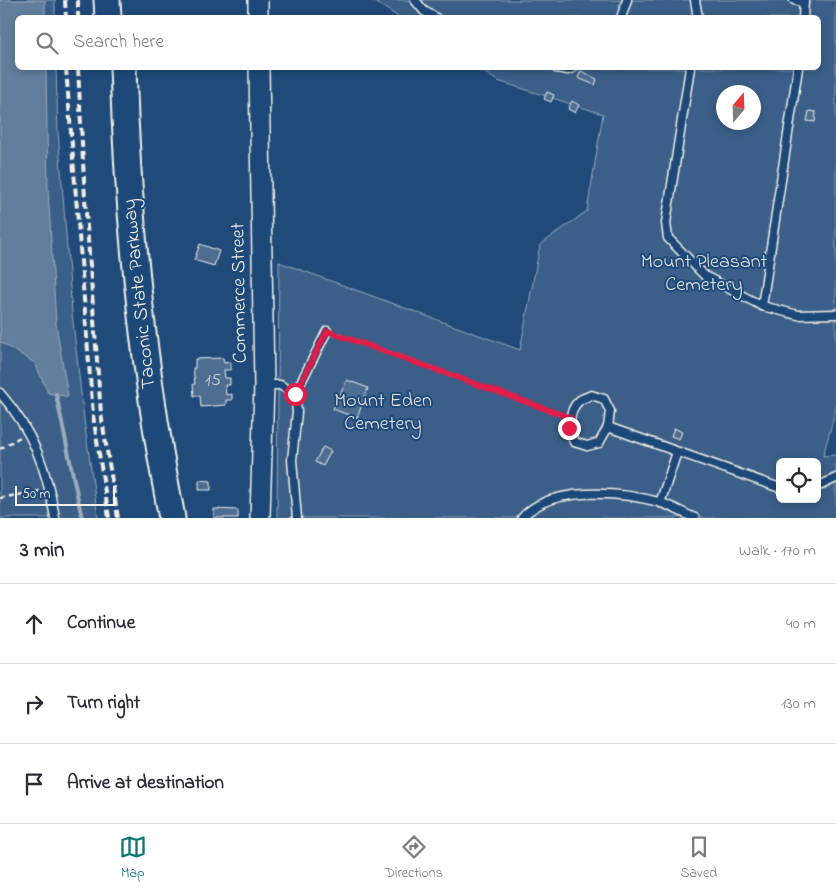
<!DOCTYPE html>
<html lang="en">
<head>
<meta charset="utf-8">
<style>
  :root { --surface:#fff; --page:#f7f7f7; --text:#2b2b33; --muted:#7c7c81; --line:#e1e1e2; --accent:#0f766e }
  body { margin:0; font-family:"Indie Flower",sans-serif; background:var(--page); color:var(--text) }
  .controls { position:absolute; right:15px; bottom:15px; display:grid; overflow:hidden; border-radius:8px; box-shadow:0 2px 8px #0003 }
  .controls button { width:45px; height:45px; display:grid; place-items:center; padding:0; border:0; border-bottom:1px solid var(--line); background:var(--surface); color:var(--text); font:25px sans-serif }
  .compass { position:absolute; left:716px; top:85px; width:45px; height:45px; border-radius:50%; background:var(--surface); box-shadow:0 2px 8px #0003; rotate:19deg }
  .scale { position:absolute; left:15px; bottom:12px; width:100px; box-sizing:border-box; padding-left:5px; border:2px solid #f4f1e8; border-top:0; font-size:14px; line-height:18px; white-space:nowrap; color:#f4f1e8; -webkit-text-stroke:4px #1f4a7a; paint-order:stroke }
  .stop { position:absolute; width:15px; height:15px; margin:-11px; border:4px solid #e11d48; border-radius:50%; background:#fff }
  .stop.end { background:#e11d48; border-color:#fff; box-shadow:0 1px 5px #0008 }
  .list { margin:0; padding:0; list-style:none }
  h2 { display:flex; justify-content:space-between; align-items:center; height:65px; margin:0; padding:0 20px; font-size:21px }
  h2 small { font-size:16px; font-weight:400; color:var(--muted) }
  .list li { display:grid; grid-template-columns:32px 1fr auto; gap:15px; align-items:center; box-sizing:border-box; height:80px; padding:0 20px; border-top:1px solid var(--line) }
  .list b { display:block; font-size:19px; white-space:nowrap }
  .list em { font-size:16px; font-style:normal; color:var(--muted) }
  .icon { flex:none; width:28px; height:28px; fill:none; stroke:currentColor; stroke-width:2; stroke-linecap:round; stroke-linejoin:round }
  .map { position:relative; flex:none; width:836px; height:518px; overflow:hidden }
  .search { position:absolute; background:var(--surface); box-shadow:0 2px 8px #0003; left:15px; right:15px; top:15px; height:55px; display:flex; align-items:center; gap:12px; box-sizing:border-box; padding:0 18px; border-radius:8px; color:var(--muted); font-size:19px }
  .sheet { height:305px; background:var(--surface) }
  nav { display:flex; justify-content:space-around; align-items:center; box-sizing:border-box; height:70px; border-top:1px solid var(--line); background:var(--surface); font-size:14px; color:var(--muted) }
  nav a { display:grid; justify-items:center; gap:2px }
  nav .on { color:var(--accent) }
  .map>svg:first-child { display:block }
  .green { fill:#3a5f88; stroke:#97a8b8; fill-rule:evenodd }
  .water { fill:#627e9d; stroke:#9cacbb }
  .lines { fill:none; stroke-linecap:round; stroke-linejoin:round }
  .stream { stroke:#9cacbb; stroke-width:4 }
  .building { fill:#4d6e92; stroke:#f4f1e8 }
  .service-casing { stroke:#f4f1e8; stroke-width:11 }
  .tertiary-casing { stroke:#f4f1e8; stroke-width:22 }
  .trunk-casing { stroke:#f4f1e8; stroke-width:29 }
  .path { stroke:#f4f1e8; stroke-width:2.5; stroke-dasharray:5 4; stroke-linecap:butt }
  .service { stroke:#1f4a7a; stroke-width:8 }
  .tertiary { stroke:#1f4a7a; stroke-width:19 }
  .trunk { stroke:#1f4a7a; stroke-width:25 }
  .rail { stroke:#f4f1e8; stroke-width:4; stroke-dasharray:8 4; stroke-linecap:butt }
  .route { stroke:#e11d48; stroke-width:6 }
  .labels { text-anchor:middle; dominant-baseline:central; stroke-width:4; stroke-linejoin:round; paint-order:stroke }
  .number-label { font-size:18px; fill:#cad0d2 }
  .park-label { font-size:20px; fill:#e1e2de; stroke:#1f4a7a }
  .street-label { font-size:20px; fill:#f4f1e8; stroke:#1f4a7a }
</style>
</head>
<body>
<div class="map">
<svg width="836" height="518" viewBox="0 0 836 518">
  <rect width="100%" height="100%" fill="#1f4a7a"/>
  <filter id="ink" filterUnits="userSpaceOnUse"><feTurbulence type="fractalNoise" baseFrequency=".02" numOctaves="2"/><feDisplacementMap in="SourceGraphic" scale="10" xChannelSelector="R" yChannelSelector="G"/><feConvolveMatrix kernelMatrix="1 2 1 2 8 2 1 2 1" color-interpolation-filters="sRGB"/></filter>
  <g filter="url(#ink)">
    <!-- green -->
    <g class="green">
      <polygon points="0,0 55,0 55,17 18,18 18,68 56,68 58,131 72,313 84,420 98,518 0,518"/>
      <path d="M372,0h464v409l-13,47 13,-1v63h-559l2,-256 241,88 20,-105 47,-34 16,-97 -105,-33 -21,-13h341v-50h-418zM724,92h30v30h-30zM780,462h37v37h-37z"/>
    </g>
    <!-- water -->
    <polygon class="water" points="0,0 45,0 45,17 18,18 18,68 46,68 48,188 56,324 68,397 48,393 35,363 0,342"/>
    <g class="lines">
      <!-- stream -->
      <polyline class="stream" points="56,394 82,518"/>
    </g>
    <!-- building -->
    <g class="building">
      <polygon points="581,71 597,79 595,85 578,78"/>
      <polygon points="547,92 554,95 551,102 544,99"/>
      <polygon points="572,101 579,105 575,113 568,109"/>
      <polygon points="809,111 816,112 815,122 807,121"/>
      <polygon points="200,244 219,251 214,266 194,260"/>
      <polygon points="223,358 224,363 231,362 231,370 224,370 225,378 230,378 230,385 225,385 226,395 232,394 232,400 226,400 226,405 201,407 200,396 194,396 193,384 195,384 193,368 195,368 195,359"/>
      <polygon points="347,380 368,388 357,418 333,409"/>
      <polygon points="674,428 682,432 679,439 671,436"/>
      <polygon points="323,447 331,451 323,466 315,462"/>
      <polygon points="199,480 211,481 211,490 199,490"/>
      <polygon points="214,509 238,510 238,518 214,518"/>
    </g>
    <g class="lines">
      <!-- service casing -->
      <g class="service-casing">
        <g id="service">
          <polyline points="415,0 424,11 436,18"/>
          <polyline points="695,0 698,18"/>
          <polyline points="794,0 804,3"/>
          <polyline points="621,18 627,0"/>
          <polyline points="803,18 804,0"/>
          <polyline points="556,68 568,70 573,68"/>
          <polyline points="690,68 666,223 668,238 705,276 762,306 798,315 836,314"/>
          <polyline points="762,306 798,68"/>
          <polyline points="264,385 280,385 295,394 297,412 292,460 297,518"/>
          <path d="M0,393c33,38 47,76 55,125"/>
          <polyline points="295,394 327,331"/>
          <path d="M591,395l13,4 6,12 -2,16 -9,16 -12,3 -13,-4c-5,-13 -7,-31 6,-42 3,-2 8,-3 11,-5z"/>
          <polyline points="608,427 780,488"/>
          <polyline points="817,487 836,478"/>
          <polyline points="660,503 677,452"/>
          <path d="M522,518c27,-33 100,-26 137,-16 12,4 24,11 36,16"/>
        </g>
      </g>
      <!-- tertiary casing -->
      <g class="tertiary-casing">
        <g id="tertiary">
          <polyline points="258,0 258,18"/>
          <polyline points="259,68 264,385 260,518"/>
        </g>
      </g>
      <!-- trunk casing -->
      <g class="trunk-casing">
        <g id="trunk">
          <polyline points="107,0 108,18"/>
          <path d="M123,68c5,151 20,301 49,450"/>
        </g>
      </g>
      <!-- path -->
      <g class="path">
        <polyline points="337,334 562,415"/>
        <polyline points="0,449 20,437"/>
        <polyline points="0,498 40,491"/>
      </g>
      <!-- service -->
      <use href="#service" class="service"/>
      <!-- tertiary -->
      <use href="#tertiary" class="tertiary"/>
      <!-- trunk -->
      <use href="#trunk" class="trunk"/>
      <!-- rail -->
      <g class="rail">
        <polyline points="65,0 66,18"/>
        <polyline points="78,0 78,18"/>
        <polyline points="66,68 93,415 109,518"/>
        <polyline points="78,68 85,199 101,414 118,518"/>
      </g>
    </g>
  </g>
  <g class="lines" filter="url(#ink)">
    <!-- route -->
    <polyline class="route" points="295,394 327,331 571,418 569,428"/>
  </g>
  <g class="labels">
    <!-- number labels -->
    <g class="number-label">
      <text x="213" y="381">15</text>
    </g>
    <!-- park labels -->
    <g class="park-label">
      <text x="704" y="262">Mount Pleasant<tspan x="704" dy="23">Cemetery</tspan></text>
      <text x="383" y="401">Mount Eden<tspan x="383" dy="23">Cemetery</tspan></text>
    </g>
    <!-- street labels -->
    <g class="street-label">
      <text transform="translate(240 293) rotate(-91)">Commerce Street</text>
      <text transform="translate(140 294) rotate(-96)">Taconic State Parkway</text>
    </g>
  </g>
</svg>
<div class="controls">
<button><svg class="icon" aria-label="locate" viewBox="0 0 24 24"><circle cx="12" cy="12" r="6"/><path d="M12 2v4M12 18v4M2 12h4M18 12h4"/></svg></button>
</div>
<svg class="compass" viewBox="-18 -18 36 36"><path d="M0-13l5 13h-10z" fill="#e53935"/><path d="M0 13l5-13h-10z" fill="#7c7c81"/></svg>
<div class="scale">50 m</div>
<div class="stop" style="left:295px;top:394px"></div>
<div class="stop end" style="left:569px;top:428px"></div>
<div class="search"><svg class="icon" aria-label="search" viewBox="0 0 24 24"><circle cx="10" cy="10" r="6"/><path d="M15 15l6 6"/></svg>Search here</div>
</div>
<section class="sheet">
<h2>3 min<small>Walk · 170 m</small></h2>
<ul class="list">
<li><svg class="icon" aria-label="ahead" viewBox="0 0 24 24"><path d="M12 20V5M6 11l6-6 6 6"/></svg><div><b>Continue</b></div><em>40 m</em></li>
<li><svg class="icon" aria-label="right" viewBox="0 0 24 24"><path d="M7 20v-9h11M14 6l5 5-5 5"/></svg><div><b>Turn right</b></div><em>130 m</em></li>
<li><svg class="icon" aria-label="arrive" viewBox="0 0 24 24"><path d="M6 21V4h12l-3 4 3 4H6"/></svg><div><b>Arrive at destination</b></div></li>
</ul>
</section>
<nav>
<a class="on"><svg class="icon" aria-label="map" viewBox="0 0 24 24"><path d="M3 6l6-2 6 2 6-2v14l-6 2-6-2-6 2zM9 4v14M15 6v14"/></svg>Map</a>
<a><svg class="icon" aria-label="directions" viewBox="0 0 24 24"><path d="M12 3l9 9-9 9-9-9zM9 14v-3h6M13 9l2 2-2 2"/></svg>Directions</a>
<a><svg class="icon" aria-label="saved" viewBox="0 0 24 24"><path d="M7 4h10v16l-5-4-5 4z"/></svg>Saved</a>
</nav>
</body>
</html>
